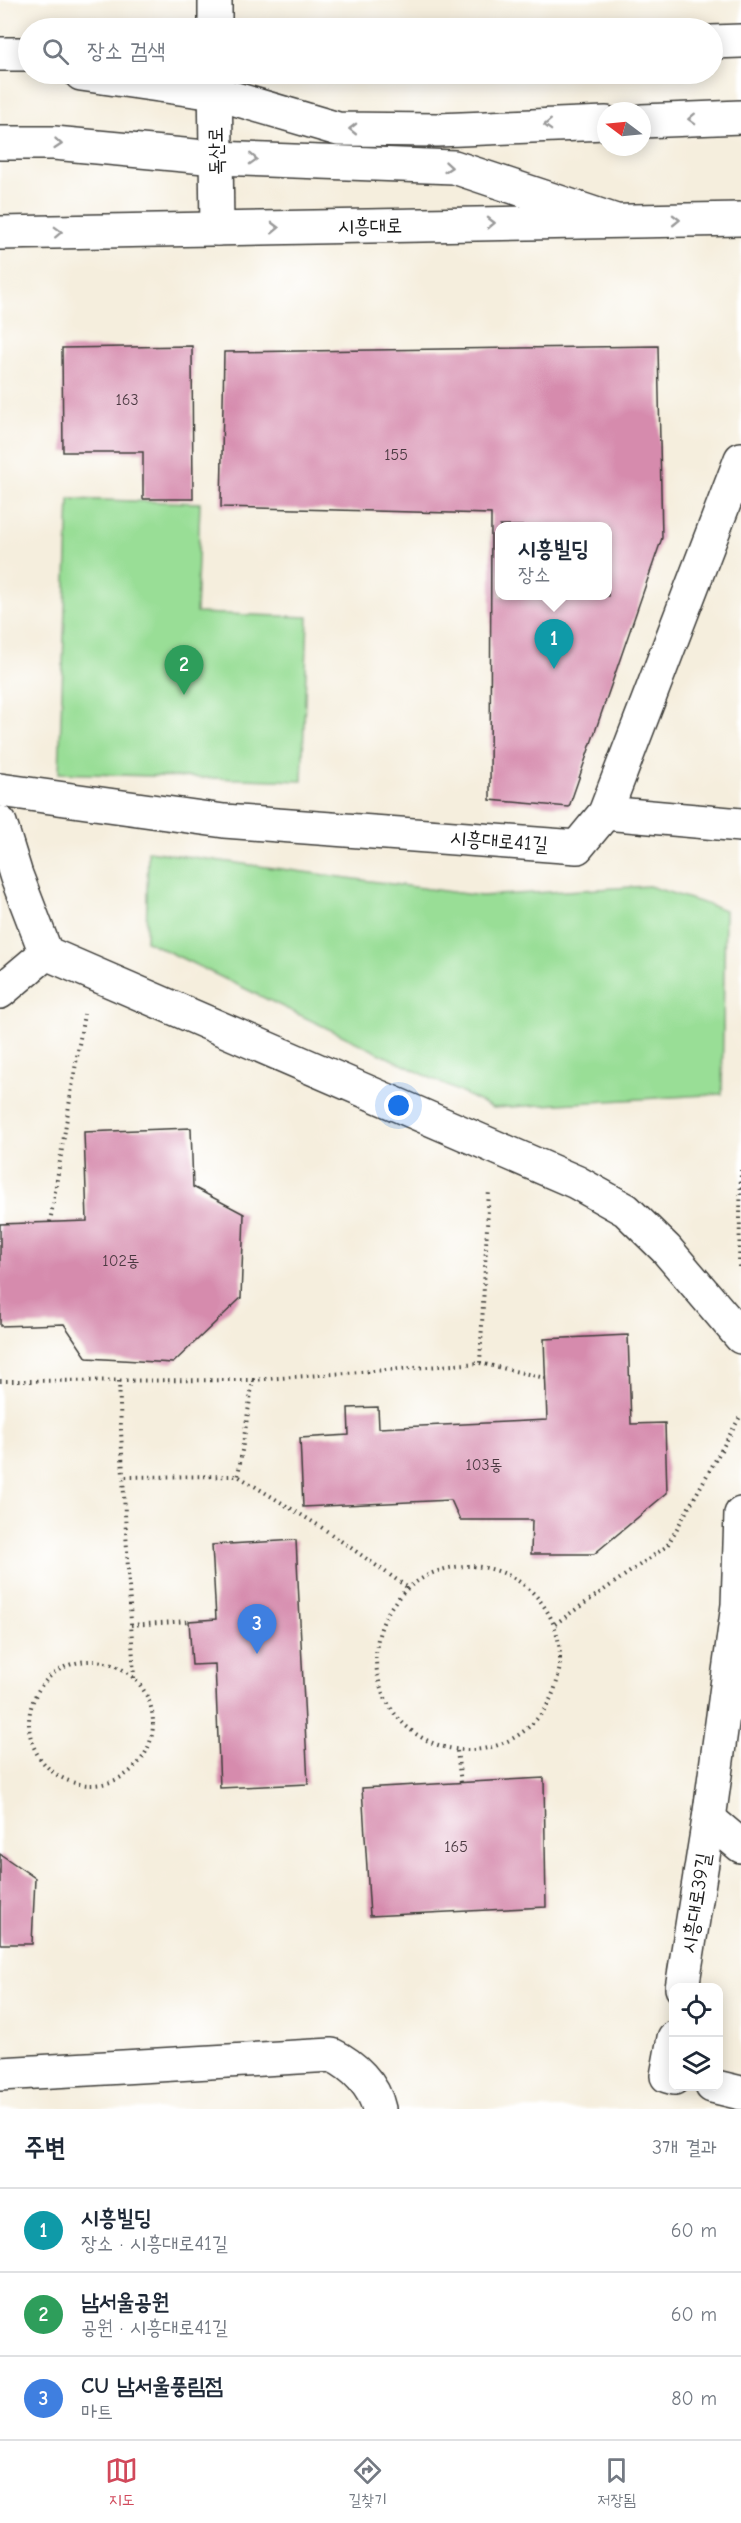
<!DOCTYPE html>
<html lang="ko">
<head>
<meta charset="utf-8">
<style>
  :root { --surface:#fff; --page:#f2f2f3; --text:#1f2937; --muted:#747a83; --line:#e0e1e3; --accent:#d1495b }
  body { margin:0; font-family:"Comic Neue","Poor Story",sans-serif; background:var(--page); color:var(--text) }
  .controls { position:absolute; right:18px; bottom:18px; display:grid; overflow:hidden; border-radius:12px; box-shadow:0 3px 15px #0003 }
  .controls button { width:54px; height:54px; display:grid; place-items:center; padding:0; border:0; border-bottom:2px solid var(--line); background:var(--surface); color:var(--text); font:30px sans-serif }
  .compass { position:absolute; left:597px; top:102px; width:54px; height:54px; border-radius:50%; background:var(--surface); box-shadow:0 3px 15px #0003; rotate:286deg }
  .you { position:absolute; left:399px; top:1106px; width:21px; height:21px; margin:-15px; border:4px solid #fff; border-radius:50%; background:#1a73e8; box-shadow:0 0 0 9px #1a73e833 }
  .badge { display:grid; place-items:center; width:39px; height:39px; border-radius:50%; background:var(--accent); color:#fff; font-size:20px; font-weight:700 }
  .pin { position:absolute; translate:-50% -50px; filter:drop-shadow(0 2px 3px #0008) }
  .pin::after { content:''; position:absolute; top:32px; width:21px; height:18px; background:inherit; clip-path:polygon(0 0,100% 0,50% 100%) }
  .popup { position:absolute; left:495px; top:522px; width:117px; height:78px; box-sizing:border-box; display:grid; place-content:center; border-radius:12px; background:var(--surface); filter:drop-shadow(0 2px 4px #0005); font-size:20px; white-space:nowrap; color:var(--muted) }
  .popup b { font-size:22px; color:var(--text) }
  .popup::after { content:''; position:absolute; left:50%; top:100%; margin-left:-12px; border:12px solid transparent; border-top-color:var(--surface) }
  .list { margin:0; padding:0; list-style:none }
  h2 { display:flex; justify-content:space-between; align-items:center; height:78px; margin:0; padding:0 24px; font-size:26px }
  h2 small { font-size:20px; font-weight:400; color:var(--muted) }
  .list li { display:grid; grid-template-columns:39px 1fr auto; gap:18px; align-items:center; box-sizing:border-box; height:84px; padding:0 24px; border-top:2px solid var(--line) }
  .list b { display:block; font-size:22px; white-space:nowrap }
  .list p { margin:0; font-size:20px; white-space:nowrap; color:var(--muted) }
  .list em { font-size:20px; font-style:normal; color:var(--muted) }
  .icon { flex:none; width:33px; height:33px; fill:none; stroke:currentColor; stroke-width:2; stroke-linecap:round; stroke-linejoin:round }
  .map { position:relative; flex:none; width:741px; height:2109px; overflow:hidden }
  .search { position:absolute; background:var(--surface); box-shadow:0 3px 15px #0003; left:18px; right:18px; top:18px; height:66px; display:flex; align-items:center; gap:15px; box-sizing:border-box; padding:0 21px; border-radius:33px; color:var(--muted); font-size:22px }
  .sheet { height:330px; background:var(--surface) }
  nav { display:flex; justify-content:space-around; align-items:center; box-sizing:border-box; height:84px; border-top:2px solid var(--line); background:var(--surface); font-size:16px; color:var(--muted) }
  nav a { display:grid; justify-items:center; gap:3px }
  nav .on { color:var(--accent) }
  .map>svg:first-child { display:block }
  .green { fill:#99de96; stroke:#5a7d59; stroke-width:1.5 }
  .building { fill:#d68bad; fill-rule:evenodd }
  .lines { fill:none; stroke-linecap:round; stroke-linejoin:round }
  .minor-casing { stroke:#3d3c39; stroke-width:36 }
  .major-casing { stroke:#3d3c39; stroke-width:36 }
  .path { stroke:#3d3c39; stroke-width:4; stroke-dasharray:1.5 4.5; stroke-linecap:butt }
  .minor { stroke:#fff; stroke-width:33 }
  .major { stroke:#fff; stroke-width:33 }
  .oneway { stroke:#999 }
  .labels { text-anchor:middle; dominant-baseline:central; stroke-width:6; stroke-linejoin:round; paint-order:stroke }
  .number-label { font-size:16px; fill:#4a3840 }
  .street-label { font-size:20px; fill:#1c1c1c; stroke:#fff }
</style>
</head>
<body>
<div class="map">
<svg width="741" height="2109" viewBox="0 0 741 2109">
  <rect width="100%" height="100%" fill="#fff"/>
  <filter id="ink" filterUnits="userSpaceOnUse"><feTurbulence type="fractalNoise" baseFrequency=".0167" numOctaves="2"/><feDisplacementMap in="SourceGraphic" scale="12" xChannelSelector="R" yChannelSelector="G"/><feConvolveMatrix kernelMatrix="1 2 1 2 8 2 1 2 1" color-interpolation-filters="sRGB"/></filter>
  <filter id="wash" filterUnits="userSpaceOnUse"><feTurbulence type="fractalNoise" baseFrequency=".008" numOctaves="4" result="noise"/><feDisplacementMap in="SourceGraphic" scale="24" xChannelSelector="R" yChannelSelector="G"/><feGaussianBlur stdDeviation="1.35" result="paint"/><feColorMatrix in="noise" values="0 0 0 0 0 0 0 0 0 0 0 0 0 0 0 0 0 1.4 0 .05"/><feComposite in="paint" operator="in"/></filter>
  <g filter="url(#wash)">
    <rect width="100%" height="100%" fill="#f5eedd"/>
    <!-- green -->
    <g class="green">
      <polygon points="69,499 200,503 196,613 308,617 302,781 59,773"/>
      <polygon points="148,851 481,896 649,886 725,910 722,1094 493,1108 146,941"/>
    </g>
    <g id="blocks">
      <!-- building -->
      <g class="building">
        <polygon points="192,346 193,499 143,499 143,452 63,452 62,348"/>
        <path d="M658,346l4,192 -93,269 -79,-7 1,-286 -270,-7 3,-155zM500,526h108v70h-108z"/>
        <polygon points="191,1128 193,1187 244,1214 241,1298 173,1363 87,1358 64,1324 0,1326 0,1224 87,1221 84,1132"/>
        <polygon points="628,1335 631,1424 665,1423 667,1493 594,1554 531,1554 532,1520 460,1520 451,1500 303,1507 300,1438 349,1435 348,1408 378,1407 379,1428 547,1420 544,1339"/>
        <polygon points="296,1540 308,1784 220,1788 215,1664 192,1665 189,1621 216,1619 212,1545"/>
        <polygon points="544,1778 546,1907 370,1916 362,1788"/>
        <polygon points="0,1854 35,1878 32,1944 0,1944"/>
      </g>
    </g>
  </g>
  <g filter="url(#ink)">
    <use href="#blocks" fill-opacity="0" stroke="#3d3c39" stroke-width="1.5"/>
    <g class="lines">
      <!-- minor casing -->
      <g class="minor-casing">
        <g id="minor">
          <polyline points="81,74 215,93 338,129 437,130 606,123"/>
          <polyline points="642,121 741,117"/>
          <polyline points="0,143 54,143 216,158 454,167 613,220"/>
          <polyline points="0,790 224,821 577,847 605,813 741,459"/>
          <polyline points="605,813 741,825"/>
          <polyline points="0,823 16,875 46,953 576,1182 626,1210 666,1249 741,1337"/>
          <polyline points="0,992 46,953"/>
          <polyline points="709,1819 741,1846"/>
          <polyline points="682,1988 709,1819 738,1605 741,1514"/>
          <polyline points="674,2038 667,2076 674,2078"/>
          <path d="M0,2074l332,-19c21,10 42,30 47,54"/>
          <polyline points="712,2086 741,2093"/>
        </g>
      </g>
      <!-- major casing -->
      <g class="major-casing">
        <g id="major">
          <polyline points="215,0 215,28"/>
          <polyline points="712,42 741,41"/>
          <polyline points="0,54 28,54"/>
          <polyline points="215,74 217,229"/>
          <polyline points="0,233 741,219"/>
        </g>
      </g>
      <!-- path -->
      <g class="path">
        <polyline points="50,1222 84,1014"/>
        <polyline points="739,1267 741,1170"/>
        <polyline points="480,1363 545,1378"/>
        <polyline points="253,1380 480,1363 489,1189"/>
        <polyline points="0,1381 253,1380 238,1476"/>
        <polyline points="119,1381 123,1477"/>
        <circle cx="468" cy="1658" r="92"/>
        <polyline points="555,1624 667,1546 741,1415"/>
        <polyline points="131,1625 189,1621"/>
        <circle cx="91" cy="1723" r="62"/>
        <polyline points="134,1678 123,1477 238,1476 321,1527 407,1587"/>
        <polyline points="457,1751 461,1783"/>
      </g>
      <!-- minor -->
      <use href="#minor" class="minor"/>
      <!-- major -->
      <use href="#major" class="major"/>
    </g>
    <!-- one-way arrows -->
    <defs><path id="oneway-chevron" d="M-2-3.5L2.5 0L-2 3.5" fill="none" stroke-width="1.6" stroke-linecap="round" stroke-linejoin="round" transform="scale(1.5)"/></defs>
    <g class="oneway">
      <use href="#oneway-chevron" transform="translate(692 119) rotate(178)"/>
      <use href="#oneway-chevron" transform="translate(548 125) rotate(178)"/>
      <use href="#oneway-chevron" transform="translate(353 129) rotate(-179)"/>
      <use href="#oneway-chevron" transform="translate(58 144) rotate(5)"/>
      <use href="#oneway-chevron" transform="translate(253 159) rotate(2)"/>
      <use href="#oneway-chevron" transform="translate(448 167) rotate(5)"/>
      <use href="#oneway-chevron" transform="translate(676 220) rotate(-1)"/>
      <use href="#oneway-chevron" transform="translate(491 223) rotate(-1)"/>
      <use href="#oneway-chevron" transform="translate(275 228) rotate(-1)"/>
      <use href="#oneway-chevron" transform="translate(58 232) rotate(-2)"/>
    </g>
  </g>
  <g class="labels">
    <!-- number labels -->
    <g class="number-label">
      <text x="127" y="400">163</text>
      <text x="396" y="455">155</text>
      <text x="121" y="1261">102동</text>
      <text x="484" y="1465">103동</text>
      <text x="456" y="1847">165</text>
    </g>
    <!-- street labels -->
    <g class="street-label">
      <text transform="translate(216 151) rotate(-91)">독산로</text>
      <text transform="translate(370 226) rotate(-1)">시흥대로</text>
      <text transform="translate(499 841) rotate(4)">시흥대로41길</text>
      <text transform="translate(696 1903) rotate(-81)">시흥대로39길</text>
    </g>
  </g>
</svg>
<div class="controls">
<button><svg class="icon" aria-label="locate" viewBox="0 0 24 24"><circle cx="12" cy="12" r="6"/><path d="M12 2v4M12 18v4M2 12h4M18 12h4"/></svg></button>
<button><svg class="icon" aria-label="layers" viewBox="0 0 24 24"><path d="M12 4l9 5-9 5-9-5zM3 14l9 5 9-5"/></svg></button>
</div>
<svg class="compass" viewBox="-18 -18 36 36"><path d="M0-13l5 13h-10z" fill="#e53935"/><path d="M0 13l5-13h-10z" fill="#747a83"/></svg>
<div class="you"></div>
<div class="pin badge" style="left:554px;top:669px;background:#0f9aa8">1</div>
<div class="popup"><b>시흥빌딩</b>장소</div>
<div class="pin badge" style="left:184px;top:695px;background:#2e9e5b">2</div>
<div class="pin badge" style="left:257px;top:1654px;background:#3f7fe0">3</div>
<div class="search"><svg class="icon" aria-label="search" viewBox="0 0 24 24"><circle cx="10" cy="10" r="6"/><path d="M15 15l6 6"/></svg>장소 검색</div>
</div>
<section class="sheet">
<h2>주변<small>3개 결과</small></h2>
<ul class="list">
<li><span class="badge" style="background:#0f9aa8">1</span><div><b>시흥빌딩</b><p>장소 · 시흥대로41길</p></div><em>60 m</em></li>
<li><span class="badge" style="background:#2e9e5b">2</span><div><b>남서울공원</b><p>공원 · 시흥대로41길</p></div><em>60 m</em></li>
<li><span class="badge" style="background:#3f7fe0">3</span><div><b>CU 남서울풍림점</b><p>마트</p></div><em>80 m</em></li>
</ul>
</section>
<nav>
<a class="on"><svg class="icon" aria-label="map" viewBox="0 0 24 24"><path d="M3 6l6-2 6 2 6-2v14l-6 2-6-2-6 2zM9 4v14M15 6v14"/></svg>지도</a>
<a><svg class="icon" aria-label="directions" viewBox="0 0 24 24"><path d="M12 3l9 9-9 9-9-9zM9 14v-3h6M13 9l2 2-2 2"/></svg>길찾기</a>
<a><svg class="icon" aria-label="saved" viewBox="0 0 24 24"><path d="M7 4h10v16l-5-4-5 4z"/></svg>저장됨</a>
</nav>
</body>
</html>
